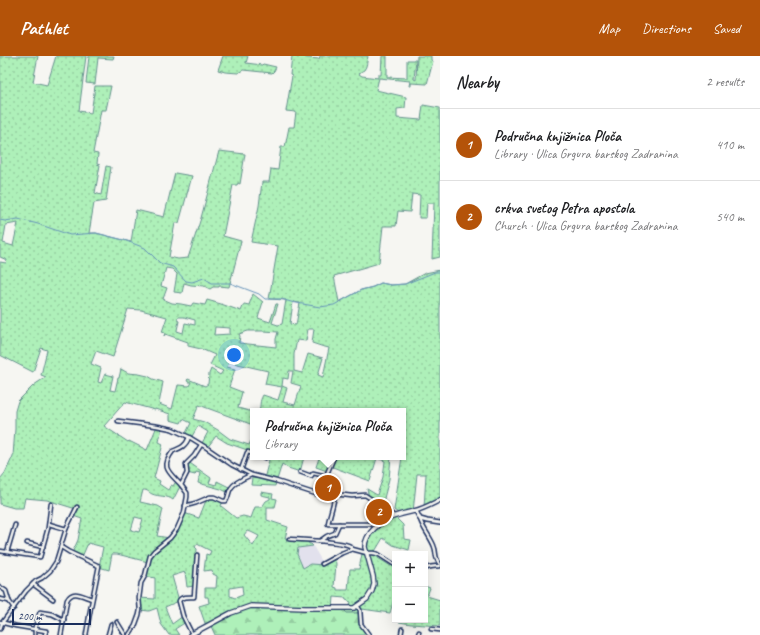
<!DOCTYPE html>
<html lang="en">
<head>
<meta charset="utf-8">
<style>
  :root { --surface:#fff; --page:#f2f2f2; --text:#202124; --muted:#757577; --line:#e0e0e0; --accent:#b45309 }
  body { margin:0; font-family:Caveat,sans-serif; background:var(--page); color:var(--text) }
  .controls { position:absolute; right:12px; bottom:12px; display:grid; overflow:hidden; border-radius:0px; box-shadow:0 4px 16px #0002 }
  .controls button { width:36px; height:36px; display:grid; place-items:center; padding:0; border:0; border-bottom:1px solid var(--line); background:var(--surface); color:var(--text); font:20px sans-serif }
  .scale { position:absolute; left:12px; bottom:10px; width:79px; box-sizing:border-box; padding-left:4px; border:2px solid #1b2f5e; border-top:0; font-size:11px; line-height:14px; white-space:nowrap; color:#1b2f5e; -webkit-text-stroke:3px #f6f6f2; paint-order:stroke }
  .you { position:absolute; left:234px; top:299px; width:14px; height:14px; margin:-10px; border:3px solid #fff; border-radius:50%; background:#1a73e8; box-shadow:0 0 0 6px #1a73e833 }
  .badge { display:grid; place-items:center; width:26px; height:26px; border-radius:50%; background:var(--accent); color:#fff; font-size:13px; font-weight:700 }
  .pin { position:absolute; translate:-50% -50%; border:2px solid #fff; box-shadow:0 1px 4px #0006 }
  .popup { position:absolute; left:250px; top:352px; width:156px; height:52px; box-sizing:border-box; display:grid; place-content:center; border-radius:0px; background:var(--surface); filter:drop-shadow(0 1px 3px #0005); font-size:13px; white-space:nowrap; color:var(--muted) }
  .popup b { font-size:15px; color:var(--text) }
  .popup::after { content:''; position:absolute; left:50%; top:100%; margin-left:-8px; border:8px solid transparent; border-top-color:var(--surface) }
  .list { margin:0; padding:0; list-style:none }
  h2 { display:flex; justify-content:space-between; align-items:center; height:52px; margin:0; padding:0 16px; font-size:17px }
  h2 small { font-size:13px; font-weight:400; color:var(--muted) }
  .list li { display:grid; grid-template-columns:26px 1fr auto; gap:12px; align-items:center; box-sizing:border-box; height:72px; padding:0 16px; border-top:1px solid var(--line) }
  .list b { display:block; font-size:15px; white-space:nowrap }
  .list p { margin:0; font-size:13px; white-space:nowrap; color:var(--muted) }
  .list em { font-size:13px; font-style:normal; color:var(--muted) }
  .map { position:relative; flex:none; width:440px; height:579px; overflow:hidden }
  header { display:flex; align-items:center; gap:24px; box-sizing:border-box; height:56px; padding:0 20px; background:var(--accent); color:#fff }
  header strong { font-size:19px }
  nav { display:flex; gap:22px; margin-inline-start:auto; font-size:14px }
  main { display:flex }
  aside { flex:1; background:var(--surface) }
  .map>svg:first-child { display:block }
  .built { fill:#e2e1ed }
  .grass { fill:url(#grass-dots); stroke:#64908c; fill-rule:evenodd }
  .forest { fill:url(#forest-firs); stroke:#64908c }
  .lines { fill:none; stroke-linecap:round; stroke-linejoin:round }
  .stream { stroke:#6491b9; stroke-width:1 }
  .minor-casing { stroke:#1b2f5e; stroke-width:5.5 }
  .tertiary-casing { stroke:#1b2f5e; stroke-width:6 }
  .secondary-casing { stroke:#1b2f5e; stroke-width:6 }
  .minor { stroke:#f6f6f2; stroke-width:2.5 }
  .tertiary { stroke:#f6f6f2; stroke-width:3 }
  .secondary { stroke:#f6f6f2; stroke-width:3.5 }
</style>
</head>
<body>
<header>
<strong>Pathlet</strong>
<nav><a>Map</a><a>Directions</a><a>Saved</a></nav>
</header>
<main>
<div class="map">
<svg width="440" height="579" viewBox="0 0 440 579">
  <defs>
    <pattern id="grass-dots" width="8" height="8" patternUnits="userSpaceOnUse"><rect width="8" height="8" fill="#aef0b9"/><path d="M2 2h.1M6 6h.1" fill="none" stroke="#95cea1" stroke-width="1.8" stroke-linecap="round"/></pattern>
    <pattern id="forest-firs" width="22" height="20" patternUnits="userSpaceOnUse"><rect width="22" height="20" fill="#aef0b9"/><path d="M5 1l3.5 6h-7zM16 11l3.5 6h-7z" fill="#95cea1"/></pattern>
  </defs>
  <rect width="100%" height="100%" fill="#f6f6f2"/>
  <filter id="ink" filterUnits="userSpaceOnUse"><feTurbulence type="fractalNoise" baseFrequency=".025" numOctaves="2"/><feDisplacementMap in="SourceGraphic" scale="8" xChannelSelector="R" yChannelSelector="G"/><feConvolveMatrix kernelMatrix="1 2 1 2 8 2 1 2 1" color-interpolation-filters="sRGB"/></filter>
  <g filter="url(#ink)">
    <!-- built -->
    <polygon class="built" points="313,490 324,509 310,508 303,512 297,498 298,492"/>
    <!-- grass -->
    <g class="grass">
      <path d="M0,0h38l-5,26 14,3 9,-29h30l-7,55 12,2 4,-27h16l-5,24h-5l-8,43 5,1 -1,10 3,1 -5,28 6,2 5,-29 5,1 -5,34 -12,2 -5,30h7l35,9 5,-32 28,7 11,-44 17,3 -13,47h-4l-6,34 9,2 10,-1 13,-40 18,-67 26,3 -5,30 -2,-1 -1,2h-4l-10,51 18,5 -12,46 -10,-1v1h-6l-3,2 -6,-3 -13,-1 -7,-2 -2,10 -8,-1 3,-18 -5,-5 -6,-1 -5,18 6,2 -4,11 9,4 9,1 10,2 2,-3 12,2 2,-5 14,4 20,7 3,-7 5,1 4,-11 10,8 -5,16 12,4 6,-18h2l-6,19 6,2 4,-1 4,-24 -17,-1 9,-53 -27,-4 8,-36 3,-24h7l2,-13 7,1 3,-23h4l4,-20h5l2,-15 -10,-1 6,-35 -2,-1 2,-19 6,1v-1h8l1,2 12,1 1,-3h48c-1,4 -1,11 -4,14 -2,1 -4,2 -5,4l3,2 16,2v-3h3l1,-19h5v21l20,1v-18h9l-2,19 2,1 1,-24h14v4l2,1 -6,23 -16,-1v3h-2l1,-5 -31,-3 -3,12 30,7 -1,11 -8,1v9l24,2 2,-15 17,3v149l-8,2 2,-56h-7l-1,15h-7l1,-23 -8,-1 -2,18 -12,-1 -2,15h-13l-4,37 -45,13 5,26 22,-12 12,-3 8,-4 10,2 14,-1 20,-11 15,-3v230l-16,8 2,-34h-9l-4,38 -15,1 -4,-3 8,-53h1l1,-13 -1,-1v-32h-111l-4,-1v1h-29c2,-7 0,-9 4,-16l15,5 4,-13 -17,-3 3,-13 -39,-9 -2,5 8,2 -6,18 13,5 -4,16 15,4v13l-54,-20 -6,14 11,3 14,8 12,9 19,6 2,-4 2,1v10l-26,-9 -11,-7 -9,12 -6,-3 7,-13 -10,-6 -7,12 -6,-3 6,-12 -8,-4 -2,4 -11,-3v-6l-15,-5v1l-30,-8 -21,24 24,16 1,-1 18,9 10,-24 5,1 -3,15 4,2 -9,34 6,3 -1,3 9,6 3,-5 2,1 4,-6 5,2 4,-9 1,-12 24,17 -2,5 7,2 1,-4 14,7 -2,5 -8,-4 -23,-6 2,-10 -4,-1 -1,3 -8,-2 -14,27c-6,-5 -14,-3 -21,-6 -4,-2 -4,-4 -9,-4l-3,12 18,4 5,3 -6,27 13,2 7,-9 7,-16 15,5 8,-20 3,-1 13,4 -2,5 15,12 7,-2 8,2 4,-11h7l4,-6 4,-2v-2l-9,-2v-3l12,2 -1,4 5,1 -2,8h-8v13l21,7 -3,11 23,2 1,4h2l2,2 -15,2 -1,6 6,14 7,-4 14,1 11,-7 1,6 -2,23 3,1v2h11l2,-21h9l3,-15 5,-1 -2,-11 9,-13 20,-13 9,9 1,14 7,1 -2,10 -16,-5 -10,-7 -9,15 4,1v4l13,8 2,-2 2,1v30l-5,18 -28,-4 -2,4h-13l-4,-4h6l2,-7 -5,-2 -1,-2 -11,-1 -1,12 -127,17 -7,-20 10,-3 -1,-6h-3v-9h11l1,-12 -4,-2 -1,-4 -8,1 2,-17 3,1 2,-4 -14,-7 -2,3 2,2 -3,37 -7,1 -2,-15 -13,4 7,25 -14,6 7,17 11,-8 3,6 -11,7 4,6h-10l-8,-11 -4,-16 -8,3 -9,-1 -1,-12 16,1v-21l-10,-2 3,-14 -31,-8h-5l-3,16 -10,-3 4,-20 -15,-4 -6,14 -10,-4 6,-13 4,-21 -9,-3 3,-7 -29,-9 -22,-2 -2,10h-9l-14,-4v-25l5,-6 8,-17 2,-27v-18l3,-10 16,-16 12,-8 -5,-2 6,-25 -6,-2 -8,24 -33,-17v-93l6,1 1,-3 -7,-3zM18,167l-5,23 -10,-3 3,-18zM293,246l7,1 -4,22 -6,-1zM128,253l13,1 26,7 -5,15 3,1 -1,3 1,-2 23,8v4l13,3 14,6 -5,10 13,6 -3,4 -9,-6 -2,5 -1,10 -3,2 -17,-7 -1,1 1,2h3l-2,4 -11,-1 -6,24 -13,-5 4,-22 -10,-3 -5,-3 -9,-2 -11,-1 -7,-4 -2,9h-1l-3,13 -5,-1 3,-14 -8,-2 -4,9 -3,-1 3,-14 -10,-4 5,-13 17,6zM178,261h6l11,3v5l-10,-2 -2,10 -6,-2v-1l2,-9 -2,-1zM215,271l15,1v6l-16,1zM308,273h6l-2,14 9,3 8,2 -6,29 -5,-2 5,-17 -15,-4 -6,19 -8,-2v-17l3,-14 9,1zM248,275h16l14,1 -2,7v8l-37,-4 1,-7 -1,-2zM289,315h4l-2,12 10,3 -6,19 -12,-3 4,-14 -5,-2 1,-8 5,1zM135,461l8,2 -4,13 -8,-2zM247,475l4,1 8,4 -6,10 -9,-11zM242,530l1,9 -8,3 -5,-2v-8z"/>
      <polygon points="89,0 114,0 113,3 98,2 95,28 86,27"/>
      <polygon points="223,0 248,0 246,7 262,9 263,8 276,11 274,15 272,17 243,14 238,17 225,16 218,14"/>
      <polygon points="265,401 304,401 300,416 288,412 282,408 275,430 251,429 252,422 264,423 269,404 265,402"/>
      <polygon points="334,401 391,401 389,423 382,450 369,441 367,433 377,439 383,421 385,405 377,402 370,425 330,410 327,415 316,411 319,402 332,406"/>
      <polygon points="425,530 430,532 427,540 440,544 440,570 411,568 399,566 399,564 425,564"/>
    </g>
    <!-- forest -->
    <polygon class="forest" points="251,550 343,553 347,557 360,557 361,568 369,579 215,579 210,568"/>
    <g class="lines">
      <!-- stream -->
      <polyline class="stream" points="0,164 5,165 18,163 38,168 70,179 96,177 124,184 145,192 160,207 173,211 186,225 192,226 204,222 212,227 230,227 259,238 265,243 281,243 291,246 320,251 334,249 361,234 373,231 381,227 391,229 405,228 435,216 440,216"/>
      <!-- minor casing -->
      <g class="minor-casing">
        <g id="minor">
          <polyline points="118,365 157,370 172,373 189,381 207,392 232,409 252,419 276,425 316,438 335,438 352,440 365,439 382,450 394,460"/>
          <polyline points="262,401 265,402"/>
          <polyline points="241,414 247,397 248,396 253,398"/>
          <polyline points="300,416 311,420 312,419 313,417 326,420"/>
          <path d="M181,429c-12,-13 -21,-17 -8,-34 8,-3 13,-5 16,-14"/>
          <polyline points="321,438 326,420 334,401"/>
          <path d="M335,438c-1,10 -5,19 -7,30h11"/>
          <path d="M185,450l11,-3 14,-6h4l9,4h3c3,-4 2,-9 5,-13 4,-6 13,-10 20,-13"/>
          <path d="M420,463c3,10 10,17 14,27 3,7 0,12 6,18"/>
          <polyline points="49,468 66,473"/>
          <path d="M289,483c11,1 54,2 61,7 1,1 1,2 2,3"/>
          <polyline points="320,485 327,480 335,477 339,468 370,468 377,470"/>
          <polyline points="27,487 43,491"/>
          <polyline points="61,491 69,496 99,510 91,550 86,579"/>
          <polyline points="0,495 40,501 48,472 51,448"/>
          <polyline points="7,496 15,469"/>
          <polyline points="322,508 342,497 352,493 367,497 373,497 378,498 395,509"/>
          <path d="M425,513c5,-3 10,-3 15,-3"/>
          <polyline points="33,528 53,543"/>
          <polyline points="0,531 6,535 9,545 14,552"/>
          <polyline points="0,543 9,545"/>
          <polyline points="358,551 360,554 361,568 369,579"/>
          <polyline points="0,566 16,570 46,575 45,579"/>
          <polyline points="117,566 125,579"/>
          <polyline points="0,573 2,567 26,535 36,525 42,522 50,515 56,506 66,473 77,451"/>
          <polyline points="431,573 440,574"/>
          <path d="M192,578l-9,-18 -4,-15c2,-5 10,-4 15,-4l3,-42"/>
          <polyline points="35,579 35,571 40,556 52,558 64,564"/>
          <path d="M61,579l6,-35c6,-11 15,-4 25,-1"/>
          <polyline points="108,579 111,568"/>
          <polyline points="129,579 135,570 139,559 140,554 139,542 141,527 145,520 150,500 154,495 170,482 177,473 184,457 187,441 187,437 181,429 187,417 186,408 194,400 201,389"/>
          <polyline points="401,579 402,573"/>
          <polyline points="418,579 419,576"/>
        </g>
      </g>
      <!-- tertiary casing -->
      <g class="tertiary-casing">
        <polyline id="tertiary" points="416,455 420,463 427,465 440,467"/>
      </g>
      <!-- secondary casing -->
      <g class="secondary-casing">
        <path id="secondary" d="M190,579l41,-22 20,-7 54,2h49l13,-9 5,-8 2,-7 -1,-8 -8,-29c0,-14 16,-26 28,-30 7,-3 14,-4 21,-6 9,-2 18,-7 26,-11"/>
      </g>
      <!-- minor -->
      <use href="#minor" class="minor"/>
      <!-- tertiary -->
      <use href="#tertiary" class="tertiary"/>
      <!-- secondary -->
      <use href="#secondary" class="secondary"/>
    </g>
  </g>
</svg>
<div class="controls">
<button>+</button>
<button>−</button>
</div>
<div class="scale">200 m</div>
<div class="you"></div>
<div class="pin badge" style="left:328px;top:432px">1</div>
<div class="popup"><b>Područna knjižnica Ploča</b>Library</div>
<div class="pin badge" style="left:379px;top:456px">2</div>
</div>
<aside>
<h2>Nearby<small>2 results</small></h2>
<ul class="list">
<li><span class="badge">1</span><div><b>Područna knjižnica Ploča</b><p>Library · Ulica Grgura barskog Zadranina</p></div><em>410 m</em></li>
<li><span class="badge">2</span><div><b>crkva svetog Petra apostola</b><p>Church · Ulica Grgura barskog Zadranina</p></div><em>540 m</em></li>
</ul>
</aside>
</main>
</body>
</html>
